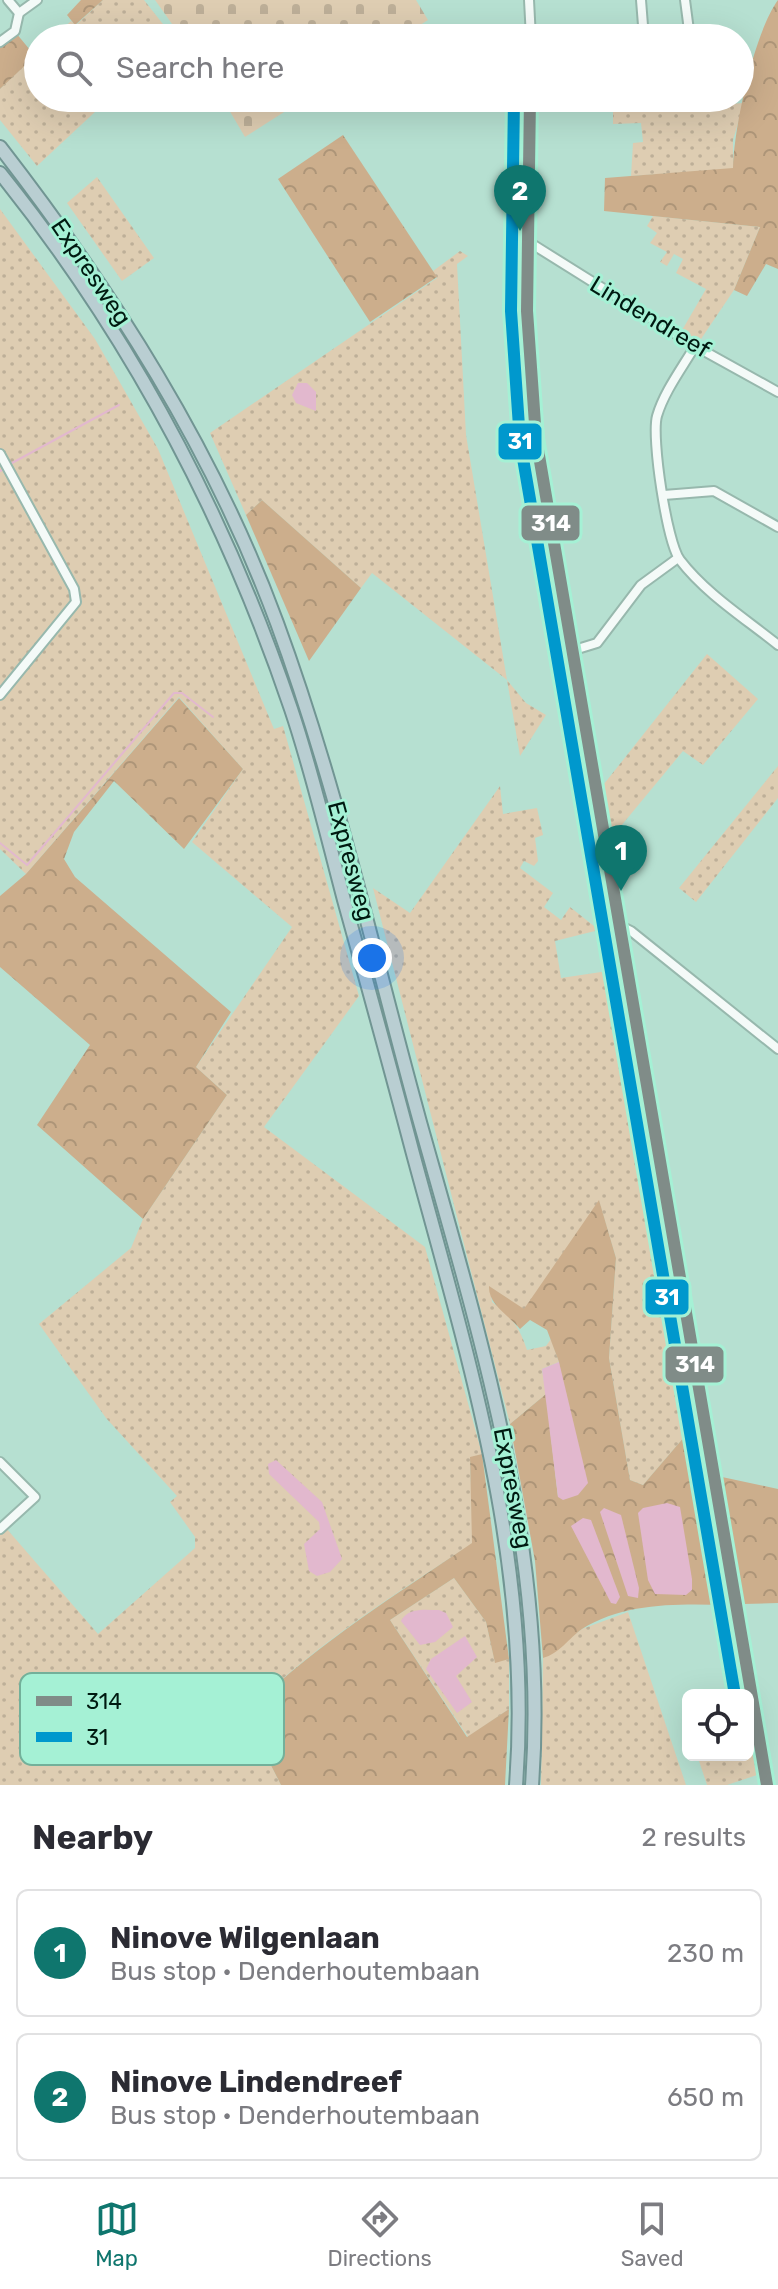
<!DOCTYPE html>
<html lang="en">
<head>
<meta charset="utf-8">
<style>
  :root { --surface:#fff; --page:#f2f2f3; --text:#2b2b33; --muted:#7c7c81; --line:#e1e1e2; --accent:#0f766e }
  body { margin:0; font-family:Rubik,sans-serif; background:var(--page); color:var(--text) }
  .controls { position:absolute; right:24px; bottom:24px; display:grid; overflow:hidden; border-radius:12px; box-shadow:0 8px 32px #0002 }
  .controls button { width:72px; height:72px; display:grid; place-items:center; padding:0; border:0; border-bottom:2px solid var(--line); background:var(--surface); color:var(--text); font:40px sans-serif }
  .you { position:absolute; left:372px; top:958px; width:28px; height:28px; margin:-20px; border:6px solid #fff; border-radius:50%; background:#1a73e8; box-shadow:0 0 0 12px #1a73e833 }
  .badge { display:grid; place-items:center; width:52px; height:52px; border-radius:50%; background:var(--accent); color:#fff; font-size:26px; font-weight:700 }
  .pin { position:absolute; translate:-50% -66px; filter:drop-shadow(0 2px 4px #0008) }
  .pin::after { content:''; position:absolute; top:42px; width:28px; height:24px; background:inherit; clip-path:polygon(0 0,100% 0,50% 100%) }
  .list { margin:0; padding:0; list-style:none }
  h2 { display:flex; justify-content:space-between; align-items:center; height:104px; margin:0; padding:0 32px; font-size:34px }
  h2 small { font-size:26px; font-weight:400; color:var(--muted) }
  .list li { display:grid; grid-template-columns:52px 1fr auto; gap:24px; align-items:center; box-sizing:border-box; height:128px; margin:0 16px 16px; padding:0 16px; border:2px solid var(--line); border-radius:12px }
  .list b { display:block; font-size:30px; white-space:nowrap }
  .list p { margin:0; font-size:26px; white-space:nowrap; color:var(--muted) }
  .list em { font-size:26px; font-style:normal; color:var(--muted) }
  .icon { flex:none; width:44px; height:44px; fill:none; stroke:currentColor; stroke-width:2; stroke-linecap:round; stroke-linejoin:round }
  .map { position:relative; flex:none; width:778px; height:1785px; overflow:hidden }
  .search { position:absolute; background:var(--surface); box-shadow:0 8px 32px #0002; left:24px; right:24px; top:24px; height:88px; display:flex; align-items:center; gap:20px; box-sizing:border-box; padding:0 28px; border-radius:44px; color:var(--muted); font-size:30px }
  .sheet { height:392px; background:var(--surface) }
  nav { display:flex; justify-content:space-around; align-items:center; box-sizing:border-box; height:112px; border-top:2px solid var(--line); background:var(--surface); font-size:22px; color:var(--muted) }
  nav a { display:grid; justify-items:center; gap:4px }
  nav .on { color:var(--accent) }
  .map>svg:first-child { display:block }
  .grass { fill:url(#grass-dots) }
  .forest { fill:url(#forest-crowns) }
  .cemetery { fill:url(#cemetery-stones) }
  .water { fill:#e2b8ce }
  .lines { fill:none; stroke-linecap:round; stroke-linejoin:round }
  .stream { stroke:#e2b8ce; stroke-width:2 }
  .minor-casing { stroke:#97b8ad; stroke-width:12 }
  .highway-casing { stroke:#719593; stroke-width:16 }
  .minor { stroke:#f4faf8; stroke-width:8 }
  .highway { stroke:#b9ced2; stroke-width:12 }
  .bus-1-casing { stroke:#a5f1d5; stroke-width:18 }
  .bus-2-casing { stroke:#a5f1d5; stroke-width:18 }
  .bus-1 { stroke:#808c88; stroke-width:12 }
  .bus-2 { stroke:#0098cd; stroke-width:12 }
  .labels { text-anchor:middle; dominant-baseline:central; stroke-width:6; stroke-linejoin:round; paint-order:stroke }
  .street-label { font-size:24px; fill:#001a11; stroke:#a5f1d5 }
  .key { fill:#a5f1d5; stroke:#73b09a; stroke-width:2 }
  .key-label { font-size:22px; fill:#001a11 }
  .line-badge { stroke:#a5f1d5; stroke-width:3 }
  .badge-label { font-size:22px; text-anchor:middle; font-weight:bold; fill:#fff }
</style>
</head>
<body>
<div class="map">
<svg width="778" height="1785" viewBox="0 0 778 1785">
  <defs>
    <pattern id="grass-dots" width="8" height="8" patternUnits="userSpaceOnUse" patternTransform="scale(2)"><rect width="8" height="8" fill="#decdb2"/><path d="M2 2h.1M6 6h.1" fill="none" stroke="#bdaf98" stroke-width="1.8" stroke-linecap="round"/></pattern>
    <pattern id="forest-crowns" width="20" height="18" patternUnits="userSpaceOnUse" patternTransform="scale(2)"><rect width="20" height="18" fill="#ccae8c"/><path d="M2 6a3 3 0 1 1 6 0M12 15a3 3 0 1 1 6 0" fill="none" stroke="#ad9578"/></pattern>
    <pattern id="cemetery-stones" width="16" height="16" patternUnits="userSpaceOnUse" patternTransform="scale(2)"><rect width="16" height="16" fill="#decdb2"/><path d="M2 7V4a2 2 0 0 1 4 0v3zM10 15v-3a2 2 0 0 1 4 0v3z" fill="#bdaf98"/></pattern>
  </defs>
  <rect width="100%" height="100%" fill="#b6e0d1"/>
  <!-- grass -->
  <g class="grass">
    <polygon points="103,0 144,0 174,38 53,38 71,21 76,25"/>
    <polygon points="38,52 38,98 110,98 37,166 0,120 0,89"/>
    <polygon points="744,103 733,140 733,169 631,176 633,143 643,142 641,123 613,124 613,111"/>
    <polygon points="97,177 154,258 122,281 67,203"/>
    <path d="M0,209l95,130 63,110 116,280 9,-3 76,270 -95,131 161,120 57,207 -12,4 3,85c-79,52 -161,103 -228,171l36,71h-281v-252l6,-5 92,106 97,-86v-11l-25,-35 7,-6 -71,-78 -67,-94 92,-76 12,-29 84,-124 -31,-28 96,-140 -100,-85 51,-73 -64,-72 -153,177 -26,-25z"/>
    <polygon points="653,216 760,227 734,290 699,342 681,332 706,289 676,273 683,259 674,254 667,266 660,262 667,252 650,243 657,233 647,226"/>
    <polygon points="460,251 468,256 457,264 466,435 507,680 526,703 546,715 520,756 507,680 372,573 361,588 262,500 246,515 210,433 437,278 433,271"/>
    <polygon points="707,654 758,699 703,765 683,751 616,832 611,827 604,784"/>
    <polygon points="778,766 778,798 696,902 679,888"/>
    <path d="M500,786l3,28 34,-6 6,27 -8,3 3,23 -4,5 -10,-5 -4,7 33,25 -9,14 17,13 9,-13 29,23 -44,11 6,37 60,-9 76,453 -54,63 -13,-5 -21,-122 7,-100 -17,-57 -75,109 -34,-23 2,15c19,14 28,26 35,48l19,-4 5,-7 8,23 -17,7 4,25 -36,30 -137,-536 37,25z"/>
    <polygon points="454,1578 486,1622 495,1662 509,1659 509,1709 468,1737 390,1620"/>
    <polygon points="628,1612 686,1785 541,1785 543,1658 582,1629"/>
    <polygon points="748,1726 757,1775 727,1785 707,1785 697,1755 748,1755"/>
  </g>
  <!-- forest -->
  <g class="forest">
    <polygon points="81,0 103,0 75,25 67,15"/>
    <path d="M778,0v269l-12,-5 -19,32 -13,-6 26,-63 -156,-16 1,-33 128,-10c1,-41 21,-135 45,-168z"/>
    <polygon points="16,33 35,56 0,89 0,48"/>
    <polygon points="343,135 437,277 370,322 278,179"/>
    <polygon points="262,500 361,588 309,661 246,515"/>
    <polygon points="179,698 243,769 184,849 114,781 74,832 64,859 75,877 231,1012 196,1067 227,1095 143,1219 37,1125 90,1045 0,967 0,896 26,874"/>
    <path d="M599,1200l17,58 -7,100 21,122 13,5 54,-63 30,183c-48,-1 -102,-3 -145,24 -13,9 -23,25 -39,29l-8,-97 -25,-137 36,-30 12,103 1,-135 -12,-32 -17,-10 -10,9c-11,-14 -32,-24 -31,-43l35,23z"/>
    <path d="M482,1454l27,205 -14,4 -9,-41 -32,-44 -64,42 77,117 42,-28 -4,76h-224l-36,-71c67,-67 149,-118 227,-171l-2,-86z"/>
    <polygon points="722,1477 778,1489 778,1603 743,1604"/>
  </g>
  <!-- cemetery -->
  <g class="cemetery">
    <polygon points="155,0 416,0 428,20 400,38 182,38"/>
    <polygon points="222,98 306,98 245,137"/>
  </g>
  <!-- water -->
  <g class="water">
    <polygon points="298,383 307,383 316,392 316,411 296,403 292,395"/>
    <polygon points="559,1362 588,1483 578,1495 563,1500 558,1497 542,1369"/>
    <polygon points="276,1460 322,1502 342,1559 330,1572 317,1576 309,1571 304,1544 320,1529 319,1522 269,1474 268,1464"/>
    <polygon points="667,1503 680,1507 692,1579 692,1590 686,1595 655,1594 648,1580 638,1513 643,1508"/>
    <polygon points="604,1508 621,1515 639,1588 638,1598 628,1596 600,1512"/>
    <polygon points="583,1518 591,1520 620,1597 616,1604 611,1603 571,1526"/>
    <path d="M439,1610l7,3 7,14 -18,15 -15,3 -19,-24c7,-14 24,-11 38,-11z"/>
    <polygon points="465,1636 477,1657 456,1676 472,1702 457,1713 426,1669 431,1659"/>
  </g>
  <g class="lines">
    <!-- stream -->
    <g class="stream">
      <polyline points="12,463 119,405"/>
      <polyline points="0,471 2,470"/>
      <polyline points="0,843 27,865 174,693 182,693 213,717"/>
    </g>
    <!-- minor casing -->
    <g class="minor-casing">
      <g id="minor">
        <polyline points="529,0 531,38"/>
        <polyline points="641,0 644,38"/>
        <polyline points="685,0 690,38"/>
        <polyline points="19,13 37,0"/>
        <polyline points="0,42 15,31 19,13 8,0"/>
        <path d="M530,98c-4,115 -8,226 6,340l231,1347"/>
        <polyline points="636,98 637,106 704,102 704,98"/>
        <polyline points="524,239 695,346 778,392"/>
        <path d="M695,346c-13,22 -31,46 -38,70 -6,21 10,127 23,144 26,34 66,59 98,85"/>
        <polyline points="0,454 74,589 76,602 0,695"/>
        <polyline points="664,495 714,491 778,527"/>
        <polyline points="571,651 597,643 641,585 678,558"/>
        <polyline points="619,925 631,931 778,1049"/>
        <polyline points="0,1462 35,1497 0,1529"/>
      </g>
    </g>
    <!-- highway casing -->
    <g class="highway-casing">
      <g id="highway">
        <path d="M0,147c113,146 213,302 277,476 60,163 97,332 143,499 61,217 129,435 112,663"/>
        <path d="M0,173c128,159 225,341 291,536 21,62 36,127 53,191 23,83 46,166 68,250 57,211 121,414 104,635"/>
      </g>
    </g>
    <!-- minor -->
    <use href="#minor" class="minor"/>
    <!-- highway -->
    <use href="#highway" class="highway"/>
    <!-- bus-1 casing -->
    <g class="bus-1-casing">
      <polyline id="bus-1" points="530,98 527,311 536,438 767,1785"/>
    </g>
    <!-- bus-2 casing -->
    <g class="bus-2-casing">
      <polyline id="bus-2" points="514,98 511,311 520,441 735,1695"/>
    </g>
    <!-- bus-1 -->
    <use href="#bus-1" class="bus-1"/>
    <!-- bus-2 -->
    <use href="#bus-2" class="bus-2"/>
  </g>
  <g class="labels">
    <!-- street labels -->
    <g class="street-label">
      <text transform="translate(91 272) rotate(56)">Expresweg</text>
      <text transform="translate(650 317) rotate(31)">Lindendreef</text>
      <text transform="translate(351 861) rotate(75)">Expresweg</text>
      <text transform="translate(513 1488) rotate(79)">Expresweg</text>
    </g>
  </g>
  <!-- legend -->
  <rect x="20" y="1673" width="264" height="92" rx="12" class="key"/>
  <rect x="36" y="1696" width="36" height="10" fill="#808c88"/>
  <rect x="36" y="1732" width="36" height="10" fill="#0098cd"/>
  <g class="key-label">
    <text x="86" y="1709">314</text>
    <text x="86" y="1745">31</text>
  </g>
  <g class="line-badge">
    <rect x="497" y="422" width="46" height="39" rx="8" fill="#0098cd"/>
    <rect x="520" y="504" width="61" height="38" rx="8" fill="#808c88"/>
    <rect x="644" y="1278" width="46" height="38" rx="8" fill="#0098cd"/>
    <rect x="664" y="1345" width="61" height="39" rx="8" fill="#808c88"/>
  </g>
  <g class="badge-label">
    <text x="520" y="449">31</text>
    <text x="551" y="531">314</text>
    <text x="667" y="1305">31</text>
    <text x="695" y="1372">314</text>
  </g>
</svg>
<div class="controls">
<button><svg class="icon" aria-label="locate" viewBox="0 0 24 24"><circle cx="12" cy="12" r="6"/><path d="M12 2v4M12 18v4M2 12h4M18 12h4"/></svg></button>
</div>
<div class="you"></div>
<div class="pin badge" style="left:621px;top:891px">1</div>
<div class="pin badge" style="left:520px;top:231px">2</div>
<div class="search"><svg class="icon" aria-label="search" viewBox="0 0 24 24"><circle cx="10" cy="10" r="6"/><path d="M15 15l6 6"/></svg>Search here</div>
</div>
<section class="sheet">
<h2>Nearby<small>2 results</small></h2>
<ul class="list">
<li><span class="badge">1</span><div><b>Ninove Wilgenlaan</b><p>Bus stop · Denderhoutembaan</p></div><em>230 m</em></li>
<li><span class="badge">2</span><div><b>Ninove Lindendreef</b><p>Bus stop · Denderhoutembaan</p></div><em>650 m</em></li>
</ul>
</section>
<nav>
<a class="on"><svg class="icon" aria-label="map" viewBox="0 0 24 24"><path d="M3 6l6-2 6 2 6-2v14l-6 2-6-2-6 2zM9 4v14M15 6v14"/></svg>Map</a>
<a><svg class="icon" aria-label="directions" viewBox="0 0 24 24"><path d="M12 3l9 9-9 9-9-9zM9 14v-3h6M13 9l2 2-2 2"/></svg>Directions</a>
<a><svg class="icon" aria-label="saved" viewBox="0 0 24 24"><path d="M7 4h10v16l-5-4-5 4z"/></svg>Saved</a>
</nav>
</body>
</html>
